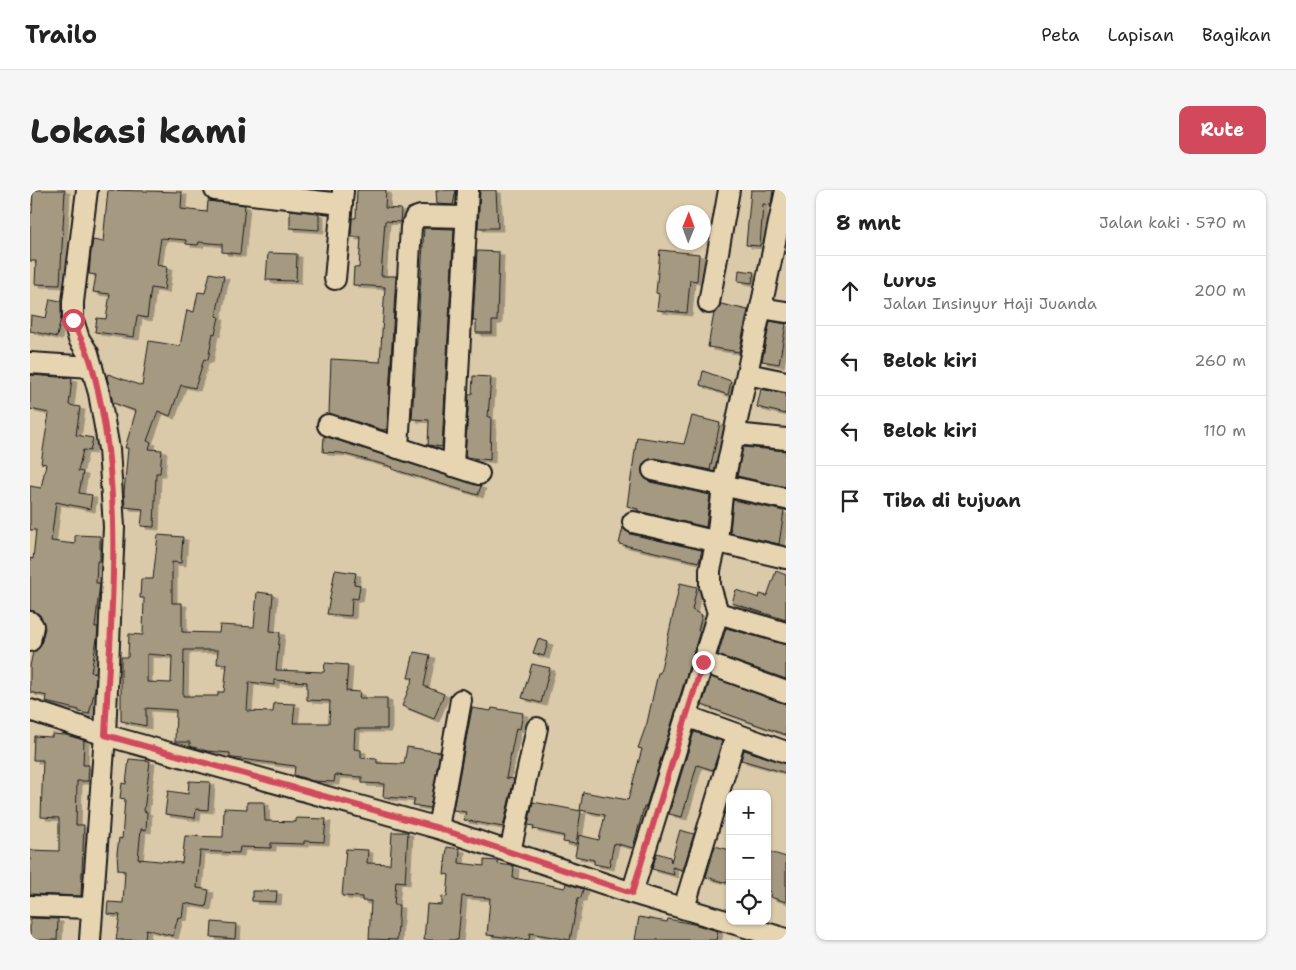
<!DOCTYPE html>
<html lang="id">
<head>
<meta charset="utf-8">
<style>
  :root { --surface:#fff; --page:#f6f6f6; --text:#222; --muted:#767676; --line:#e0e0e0; --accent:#d1495b }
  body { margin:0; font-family:"Shantell Sans",sans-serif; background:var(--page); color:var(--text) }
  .controls { position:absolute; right:15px; bottom:15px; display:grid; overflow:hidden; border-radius:10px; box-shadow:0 1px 4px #0004 }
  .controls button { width:45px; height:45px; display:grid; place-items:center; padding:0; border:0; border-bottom:1px solid var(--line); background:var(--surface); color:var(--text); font:25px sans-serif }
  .compass { position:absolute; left:636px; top:15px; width:45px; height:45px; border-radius:50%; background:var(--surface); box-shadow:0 1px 4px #0004; rotate:1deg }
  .stop { position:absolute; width:15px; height:15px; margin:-11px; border:4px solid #d1495b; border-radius:50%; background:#fff }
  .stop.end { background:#d1495b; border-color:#fff; box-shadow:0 1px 5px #0008 }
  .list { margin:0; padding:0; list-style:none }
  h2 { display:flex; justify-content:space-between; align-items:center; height:65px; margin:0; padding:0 20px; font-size:21px }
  h2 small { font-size:16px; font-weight:400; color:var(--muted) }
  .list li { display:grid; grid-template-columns:32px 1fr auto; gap:15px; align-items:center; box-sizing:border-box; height:70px; padding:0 20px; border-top:1px solid var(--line) }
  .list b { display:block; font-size:19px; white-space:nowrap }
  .list p { margin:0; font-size:16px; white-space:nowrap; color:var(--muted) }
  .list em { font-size:16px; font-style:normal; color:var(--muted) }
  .icon { flex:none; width:28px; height:28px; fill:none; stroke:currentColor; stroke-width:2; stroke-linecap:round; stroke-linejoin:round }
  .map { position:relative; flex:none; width:756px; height:750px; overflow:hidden; border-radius:10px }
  header { display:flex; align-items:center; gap:30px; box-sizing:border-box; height:70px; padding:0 25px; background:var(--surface); border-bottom:1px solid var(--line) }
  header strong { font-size:24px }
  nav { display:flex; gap:28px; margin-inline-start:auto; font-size:18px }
  .intro { display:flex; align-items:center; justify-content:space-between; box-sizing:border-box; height:120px; padding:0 30px }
  h1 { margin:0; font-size:35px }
  .button { padding:12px 22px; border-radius:10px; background:var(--accent); color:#fff; font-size:18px; font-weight:700 }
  main { display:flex; gap:30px; padding:0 30px }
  aside { flex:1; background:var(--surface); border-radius:10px; box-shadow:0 1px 4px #0004 }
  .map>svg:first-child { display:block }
  .building { fill:#a59981; stroke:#1c1c1c; fill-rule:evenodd; filter:url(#shadow) }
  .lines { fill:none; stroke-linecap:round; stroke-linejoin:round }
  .minor-casing { stroke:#1c1c1c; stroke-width:24 }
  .minor { stroke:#e7d5b2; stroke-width:20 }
  .route { stroke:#d1495b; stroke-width:6 }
</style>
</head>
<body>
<header>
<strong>Trailo</strong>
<nav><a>Peta</a><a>Lapisan</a><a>Bagikan</a></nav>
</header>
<div class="intro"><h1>Lokasi kami</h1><a class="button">Rute</a></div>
<main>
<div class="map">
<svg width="756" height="750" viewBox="0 0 756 750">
  <defs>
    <filter id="shadow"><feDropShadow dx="5" dy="3" stdDeviation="0" flood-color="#0004"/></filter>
  </defs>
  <rect width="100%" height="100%" fill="#dbcaa9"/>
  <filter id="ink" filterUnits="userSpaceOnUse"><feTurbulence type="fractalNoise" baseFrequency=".02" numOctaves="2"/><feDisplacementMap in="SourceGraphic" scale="10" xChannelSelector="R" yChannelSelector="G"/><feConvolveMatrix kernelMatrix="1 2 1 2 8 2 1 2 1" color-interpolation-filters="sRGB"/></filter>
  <g filter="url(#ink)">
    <!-- building -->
    <g class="building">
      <polygon points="3,0 35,0 30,95 5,94 6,71 0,71 0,23 2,23"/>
      <polygon points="78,0 152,2 151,19 177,22 178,11 215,15 210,64 192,62 192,54 169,52 168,55 156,54 156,50 131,48 127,75 137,77 134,100 121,98 117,128 107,126 104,147 65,142 67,128 76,129 80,104 63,102 66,85 59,84 61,61 63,50 73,52"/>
      <polygon points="327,0 356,0 355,18 371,19 370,32 355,31 351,86 366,86 357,239 353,240 299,223 301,169 350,172 355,97 323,95 324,77 329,78 331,47 321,47 322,28 326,28"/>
      <polygon points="406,0 426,0 423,15 407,14"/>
      <polygon points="450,0 466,0 468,38 448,38"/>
      <polygon points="721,0 743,0 741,15 733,14 730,56 716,55"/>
      <polygon points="260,20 289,23 289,40 260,38"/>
      <polygon points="394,38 424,39 412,257 398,255 399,230 382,229"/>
      <polygon points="630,60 669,64 667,91 660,90 657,123 627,120 629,104 626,103"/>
      <polygon points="447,61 469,62 467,131 462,131 462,143 446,143 446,131 443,131"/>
      <polygon points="238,63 267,64 266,91 236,90"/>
      <polygon points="709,80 724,82 722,93 708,91"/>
      <polygon points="180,83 194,86 186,126 189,127 185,144 183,143 178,170 174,169 165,198 151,195 140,226 128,221 117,251 121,252 119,259 132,260 130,283 126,283 124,337 111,336 113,319 95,317 94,303 98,258 95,258 106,221 83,213 77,187 78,184 112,196 119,151 150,156 157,120 164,122 168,102 175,103"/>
      <polygon points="20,109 31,111 31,127 27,147 0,141 1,125 16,128"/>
      <polygon points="691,114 718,120 709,162 678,157 684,123"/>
      <polygon points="740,131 756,134 749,174 732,171"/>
      <polygon points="673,181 701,191 698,205 670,195"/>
      <polygon points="0,185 42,188 39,215 50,217 46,245 63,248 60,261 53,260 48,281 53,282 49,303 62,305 60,319 26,312 21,351 45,354 45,345 70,346 70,371 67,371 66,393 70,393 69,402 65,437 68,437 67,449 61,482 66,483 65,499 59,524 49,522 49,520 16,512 17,506 0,502 0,476 3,462 11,454 15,438 10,425 0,420 0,368 3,369 6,340 0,340 0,296 11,298 16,274 11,273 19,223 0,219"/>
      <polygon points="443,186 461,187 458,227 461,227 460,270 435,267 439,204 442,204"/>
      <polygon points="731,199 756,204 756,224 727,217"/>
      <polygon points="662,226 690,233 680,280 625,268 615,272 612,283 620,292 680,305 676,337 608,321 608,319 597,316 607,247 654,254"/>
      <polygon points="294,246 451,296 448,305 362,279 363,277 311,263 293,262"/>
      <polygon points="713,257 756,261 756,297 707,286"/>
      <polygon points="703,310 754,321 749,354 700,343"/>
      <polygon points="593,337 600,344 672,360 669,372 589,354"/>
      <path d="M128,345l25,2 -2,26 -9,-1v41h10v29l37,1 1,-8 34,2 3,-35 16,2 -3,37 10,1 -4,38 48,2 1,-9 23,2 -2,26 14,1 -1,6h28v31h-32l-1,20 7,1v8l16,1v4l27,1 3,-17 33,5 -10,56 -17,-3 2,-6 -32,-2 1,-13 -22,-1v-6l-27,-2 -1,7 -21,-1 -19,-6 1,-9 -62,-8h-3v-5l-23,-2 -17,-5v-4h-15l1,-32 -30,-2v18l-25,-5v-64h7l1,-23 14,1 1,-37h-4l1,-19h12zM154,460h34l-1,14h10l-3,28h-6v4h-35zM117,464l25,2 -1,27 -24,-1zM244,490l33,2v18l23,1 -1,22h-36l2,-19 -21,-1 -1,9 -26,-1 2,-29 25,3z"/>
      <polygon points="305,380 326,383 324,394 330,395 328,409 322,408 321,426 297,424"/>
      <polygon points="746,381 756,385 756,430 702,413 706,400 729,408 730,404 737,406"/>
      <polygon points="650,393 667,397 662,420 672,425 668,441 670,441 616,617 614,617 603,658 584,653 579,677 564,674 564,670 545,666 549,645 569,650 575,625 550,620 553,602 598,610 612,559 608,558 617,533 628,483 630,483"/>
      <polygon points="696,438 756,455 756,489 688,465"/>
      <polygon points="508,449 518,452 514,466 503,463"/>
      <polygon points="384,462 400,465 394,496 414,504 404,529 372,516 383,488 378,488"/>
      <polygon points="502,474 520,478 511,513 492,508"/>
      <polygon points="681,487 756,514 756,545 672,515"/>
      <polygon points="442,518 461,521 462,518 493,523 490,539 486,538 476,588 484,589 473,637 434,630 436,622 423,620"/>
      <polygon points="664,542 692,551 683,580 667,575 652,627 639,624"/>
      <polygon points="22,544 36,545 54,550 53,575 59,575 58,591 47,591 46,635 54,635 51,706 0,704 0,660 29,661 29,628 11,627 13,570 3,570 4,546 22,547"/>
      <polygon points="714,560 756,574 756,583 711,570"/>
      <polygon points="99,569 120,571 114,621 117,622 116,640 111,639 108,669 152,673 155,646 193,647 194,618 217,619 217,612 234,612 235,631 266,632 266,628 296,629 294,652 274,651 274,654 241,653 241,658 210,657 209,663 170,661 167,698 179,700 176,717 154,713 152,728 148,727 143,746 116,739 115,750 86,750 90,725 77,724 78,712 93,713 95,681 88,680 87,663 89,648 92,649 95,609 90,608 92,593 96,594"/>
      <polygon points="159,591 180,592 178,620 166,619 165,628 135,624 138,601 158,604"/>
      <polygon points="503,612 551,621 546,654 533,652 534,646 503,639 504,636 498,635"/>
      <polygon points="650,640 664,644 653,680 642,677 644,685 622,679 627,663 640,667 641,672"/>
      <polygon points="362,642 378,642 375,692 366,691 364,715 369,715 367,750 339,749 341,711 332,711 332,707 312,706 316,659 338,660 337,673 360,674"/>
      <polygon points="685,656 700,660 700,683 697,693 676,687"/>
      <polygon points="417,657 430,659 429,673 454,676 454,670 468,671 468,674 484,676 483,688 535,698 536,693 553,699 551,708 548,708 540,750 500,743 499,750 457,745 460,708 432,706 428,750 394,750 397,714 412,715 412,706 417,707 419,685 414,684"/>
      <polygon points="737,661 756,667 756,712 740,707 741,702 737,701"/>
      <polygon points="222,701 247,701 246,712 222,711"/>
      <polygon points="609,727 637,732 638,729 663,734 688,741 686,750 605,750"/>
      <polygon points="0,728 28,729 27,750 0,750"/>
      <polygon points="182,732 206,734 205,749 181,747"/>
    </g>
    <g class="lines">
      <!-- minor casing -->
      <g class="minor-casing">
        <g id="minor">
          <polyline points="57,0 43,112 43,130 49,149 58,163 69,203 79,259 84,337 75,545 60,750"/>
          <polyline points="185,0 312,14"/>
          <polyline points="305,89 313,1"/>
          <polyline points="679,113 699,0"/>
          <polyline points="731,118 756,122"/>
          <polyline points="0,173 62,177"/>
          <polyline points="717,184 756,192"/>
          <polyline points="298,235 449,284"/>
          <polyline points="705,244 756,249"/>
          <polyline points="368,258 381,37 385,28 391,26 436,27"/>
          <polyline points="423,276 438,0"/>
          <polyline points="623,280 756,309"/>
          <polyline points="603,332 756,368"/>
          <polyline points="688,423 756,443"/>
          <polyline points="0,432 3,436 0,451"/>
          <polyline points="673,472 756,502"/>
          <polyline points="0,520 75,545 408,638 602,703 756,749"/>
          <polyline points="656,526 756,562"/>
          <polyline points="408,638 431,510"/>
          <polyline points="480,662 507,538"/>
          <polyline points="602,703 688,423 680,396 680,380 687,350 693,296 756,0"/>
          <polyline points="0,716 62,718"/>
          <polyline points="654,718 706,545"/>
        </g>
      </g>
      <!-- minor -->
      <use href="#minor" class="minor"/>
    </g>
  </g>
  <g class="lines" filter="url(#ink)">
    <!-- route -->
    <path class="route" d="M43,130c4,13 10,22 15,34 5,13 8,27 11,41 24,112 12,226 6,340l333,93 194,65 71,-231"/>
  </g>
</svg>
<div class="controls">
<button>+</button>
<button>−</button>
<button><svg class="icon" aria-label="locate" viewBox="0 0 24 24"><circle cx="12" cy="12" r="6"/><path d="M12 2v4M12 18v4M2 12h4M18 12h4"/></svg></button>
</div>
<svg class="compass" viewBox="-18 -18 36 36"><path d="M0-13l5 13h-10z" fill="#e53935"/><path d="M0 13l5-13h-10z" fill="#767676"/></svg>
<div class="stop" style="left:43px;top:130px"></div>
<div class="stop end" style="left:673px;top:472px"></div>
</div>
<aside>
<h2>8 mnt<small>Jalan kaki · 570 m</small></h2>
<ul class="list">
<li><svg class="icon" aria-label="ahead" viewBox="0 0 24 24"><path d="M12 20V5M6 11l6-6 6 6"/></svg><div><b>Lurus</b><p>Jalan Insinyur Haji Juanda</p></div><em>200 m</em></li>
<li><svg class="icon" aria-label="left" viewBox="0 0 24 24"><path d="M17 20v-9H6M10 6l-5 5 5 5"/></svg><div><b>Belok kiri</b></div><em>260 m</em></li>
<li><svg class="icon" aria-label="left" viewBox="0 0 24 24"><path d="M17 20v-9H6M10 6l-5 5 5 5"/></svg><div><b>Belok kiri</b></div><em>110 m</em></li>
<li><svg class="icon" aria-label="arrive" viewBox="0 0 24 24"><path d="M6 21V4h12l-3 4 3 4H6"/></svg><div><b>Tiba di tujuan</b></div></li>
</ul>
</aside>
</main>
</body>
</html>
